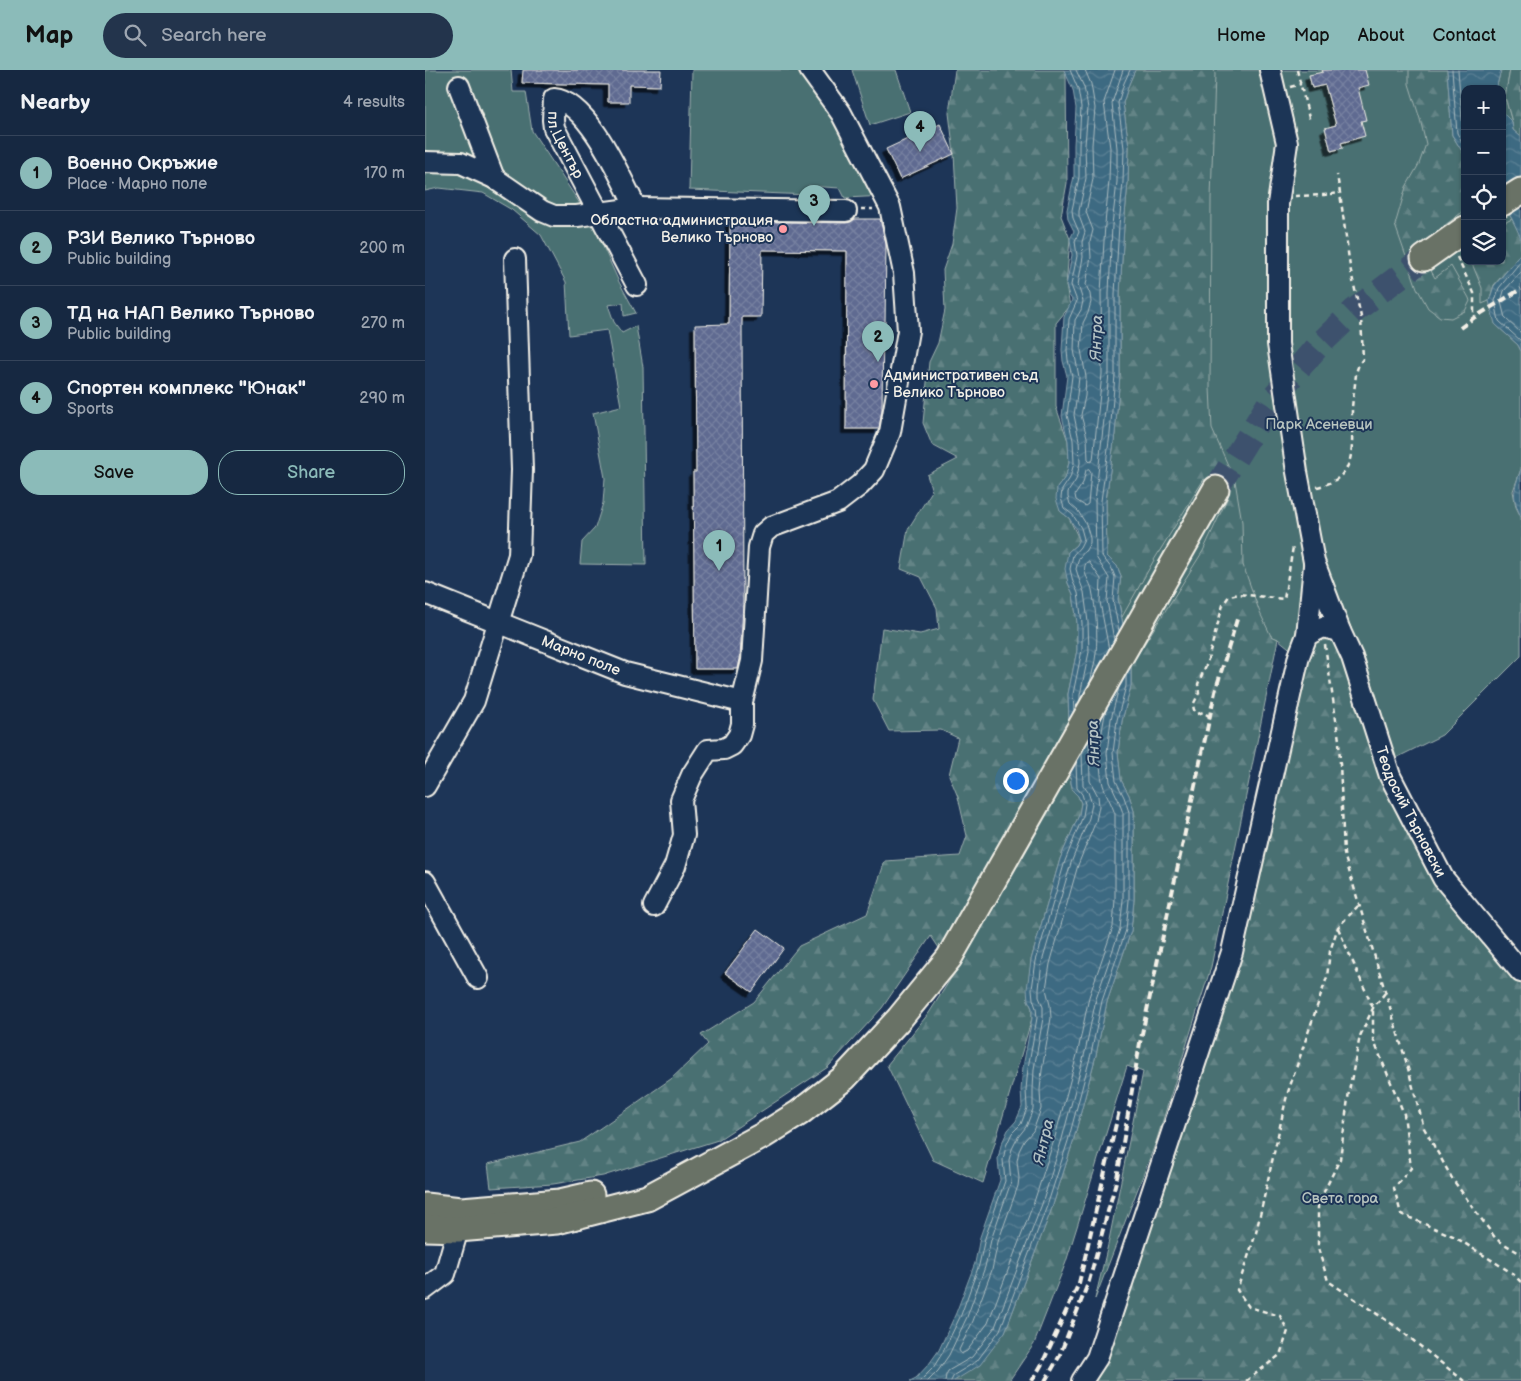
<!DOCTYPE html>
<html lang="en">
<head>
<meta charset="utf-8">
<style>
  :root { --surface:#162841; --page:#23344c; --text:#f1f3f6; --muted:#9ea6b1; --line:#35445a; --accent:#8bbbb9 }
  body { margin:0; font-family:"Balsamiq Sans",sans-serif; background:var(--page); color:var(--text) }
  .controls { position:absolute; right:15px; top:15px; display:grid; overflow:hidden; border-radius:10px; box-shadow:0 1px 4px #0004 }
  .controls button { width:45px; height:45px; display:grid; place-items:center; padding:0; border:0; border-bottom:1px solid var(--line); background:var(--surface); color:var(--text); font:25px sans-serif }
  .you { position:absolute; left:590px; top:710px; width:18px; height:18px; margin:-12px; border:4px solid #fff; border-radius:50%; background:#1a73e8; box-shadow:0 0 0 8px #1a73e833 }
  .badge { display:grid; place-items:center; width:32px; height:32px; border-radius:50%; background:var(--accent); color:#111; font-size:16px; font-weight:700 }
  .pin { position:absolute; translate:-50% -41px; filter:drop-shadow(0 1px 2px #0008) }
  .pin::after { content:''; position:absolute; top:26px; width:18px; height:15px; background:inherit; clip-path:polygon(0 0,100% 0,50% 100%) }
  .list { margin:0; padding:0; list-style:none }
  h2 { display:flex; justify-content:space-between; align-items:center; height:65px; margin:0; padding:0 20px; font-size:21px }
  h2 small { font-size:16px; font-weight:400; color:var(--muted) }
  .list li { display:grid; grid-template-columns:32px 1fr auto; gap:15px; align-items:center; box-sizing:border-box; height:75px; padding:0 20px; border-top:1px solid var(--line) }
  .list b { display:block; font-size:19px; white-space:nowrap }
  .list p { margin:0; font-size:16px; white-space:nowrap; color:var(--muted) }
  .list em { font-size:16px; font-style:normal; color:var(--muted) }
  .actions { display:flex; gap:10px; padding:15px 20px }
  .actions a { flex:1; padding:11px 0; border:1px solid var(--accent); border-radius:20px; text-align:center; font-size:18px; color:var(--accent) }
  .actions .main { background:var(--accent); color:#111 }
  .icon { flex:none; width:28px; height:28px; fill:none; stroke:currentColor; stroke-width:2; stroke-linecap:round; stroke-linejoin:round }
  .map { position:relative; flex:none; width:1096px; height:1311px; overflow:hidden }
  header { display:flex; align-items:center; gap:30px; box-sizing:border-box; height:70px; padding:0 25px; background:var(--accent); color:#111 }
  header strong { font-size:24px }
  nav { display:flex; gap:28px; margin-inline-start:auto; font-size:18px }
  .search { width:350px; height:45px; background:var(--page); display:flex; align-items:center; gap:12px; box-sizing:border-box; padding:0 18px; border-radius:28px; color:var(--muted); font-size:19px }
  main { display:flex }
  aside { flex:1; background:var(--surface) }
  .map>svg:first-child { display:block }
  .green { fill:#496f72; stroke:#9eb0ad }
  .forest { fill:url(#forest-firs); stroke:#9eb0ad }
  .water { fill:url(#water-waves); stroke:#87a0ab }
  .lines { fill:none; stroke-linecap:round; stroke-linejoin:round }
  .shore { stroke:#abbbbf; stroke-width:1 }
  .building { fill:url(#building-cross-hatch); stroke:#f4f1e8; filter:url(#shadow) }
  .major-tunnel { stroke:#3d516d; stroke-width:25; stroke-dasharray:25 12; stroke-linecap:butt }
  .minor-casing { stroke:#f4f1e8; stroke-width:24 }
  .major-casing { stroke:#f4f1e8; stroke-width:29 }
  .path { stroke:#f4f1e8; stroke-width:2.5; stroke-dasharray:5 4; stroke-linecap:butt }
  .minor { stroke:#1d3557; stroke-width:20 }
  .major { stroke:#697266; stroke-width:25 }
  .rail { stroke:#f4f1e8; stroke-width:4; stroke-dasharray:8 4; stroke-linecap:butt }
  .poi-dot { fill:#ff9aa2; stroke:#1d3557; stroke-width:2 }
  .labels { text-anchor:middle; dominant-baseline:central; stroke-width:4; stroke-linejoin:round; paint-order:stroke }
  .street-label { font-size:15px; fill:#f4f1e8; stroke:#1d3557 }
  .poi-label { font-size:15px; fill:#f4f1e8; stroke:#1d3557; text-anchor:end }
  .park-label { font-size:15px; fill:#b8c4bf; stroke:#1d3557 }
  .water-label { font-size:16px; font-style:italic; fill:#b4c2c4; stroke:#1d3557 }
</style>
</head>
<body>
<header>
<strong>Map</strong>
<div class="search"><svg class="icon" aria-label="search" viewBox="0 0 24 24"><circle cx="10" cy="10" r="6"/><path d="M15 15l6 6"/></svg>Search here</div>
<nav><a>Home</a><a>Map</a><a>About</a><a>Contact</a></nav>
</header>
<main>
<aside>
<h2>Nearby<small>4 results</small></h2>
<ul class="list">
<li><span class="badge">1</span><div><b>Военно Окръжие</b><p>Place · Марно поле</p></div><em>170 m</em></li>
<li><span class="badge">2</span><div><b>РЗИ Велико Търново</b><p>Public building</p></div><em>200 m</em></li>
<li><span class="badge">3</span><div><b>ТД на НАП Велико Търново</b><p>Public building</p></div><em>270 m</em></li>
<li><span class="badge">4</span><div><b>Спортен комплекс &quot;Юнак&quot;</b><p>Sports</p></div><em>290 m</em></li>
</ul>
<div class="actions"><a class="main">Save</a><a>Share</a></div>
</aside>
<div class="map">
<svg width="1096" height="1311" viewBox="0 0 1096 1311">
  <defs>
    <pattern id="forest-firs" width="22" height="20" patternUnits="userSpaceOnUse" patternTransform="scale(1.25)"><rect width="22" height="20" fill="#496f72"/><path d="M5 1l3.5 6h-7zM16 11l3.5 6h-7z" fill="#648486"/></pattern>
    <pattern id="water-waves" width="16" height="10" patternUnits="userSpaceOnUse" patternTransform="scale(1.25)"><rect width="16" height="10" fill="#3e6a82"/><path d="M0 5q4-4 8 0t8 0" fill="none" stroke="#5a8094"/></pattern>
    <pattern id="building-cross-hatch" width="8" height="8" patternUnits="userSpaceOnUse" patternTransform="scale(1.25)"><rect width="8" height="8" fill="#5e6a91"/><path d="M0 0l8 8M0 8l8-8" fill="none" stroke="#7680a0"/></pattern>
    <filter id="shadow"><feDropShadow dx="-4.5" dy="4.5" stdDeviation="0" flood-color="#0009"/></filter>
  </defs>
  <rect width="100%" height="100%" fill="#1d3557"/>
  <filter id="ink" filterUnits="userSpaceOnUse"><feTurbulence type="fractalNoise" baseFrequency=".02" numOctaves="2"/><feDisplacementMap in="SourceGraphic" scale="10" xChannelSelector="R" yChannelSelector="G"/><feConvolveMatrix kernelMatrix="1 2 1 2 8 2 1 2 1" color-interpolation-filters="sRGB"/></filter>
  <g filter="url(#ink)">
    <!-- green -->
    <g class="green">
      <polygon points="0,0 86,0 88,22 101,22 107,61 167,152 194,212 211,243 199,246 198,233 183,235 189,252 197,263 211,256 218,297 221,495 155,494 157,472 170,458 178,433 180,408 168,343 196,336 182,260 144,265 141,212 116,165 87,140 58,123 14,118 0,121"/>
      <polygon points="267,0 372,0 460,126 420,128 415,118 383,116 384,125 264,120"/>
      <polygon points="427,0 471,0 485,42 445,55"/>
      <polygon points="710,0 1022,0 1027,65 1040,86 1040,191 1077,191 1077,132 1087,149 1095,166 1096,183 1085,197 1070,254 1093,275 1096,281 1096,399 1088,421 1091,437 1096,447 1096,586 1017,665 961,693 874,586 853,569 846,566 709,741 706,595 693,529"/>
      <polygon points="1076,0 1085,0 1080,27 1087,52 1077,42 1077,19 1071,19"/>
    </g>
    <!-- forest -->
    <g class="forest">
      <polygon points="530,0 639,0 641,5 642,113 636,146 645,169 641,216 645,236 631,253 631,337 643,371 644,392 641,406 632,418 635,441 644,448 654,469 651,475 643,482 643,513 648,524 652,552 652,580 643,624 646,713 648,721 653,726 656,733 654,745 635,789 606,890 603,930 607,938 607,948 558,1113 508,1090 462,995 504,943 530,902 506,866 457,938 403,997 293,1070 178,1106 128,1114 66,1118 63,1094 155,1072 246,1009 283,974 276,965 329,932 374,876 442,844 460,791 535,786 542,766 533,727 524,705 533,668 516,660 464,661 448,630 457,558 495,564 514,559 512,538 496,507 476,499 483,459 507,421 502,405 533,389 507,375 498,353 504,292 513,273 520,240 518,200 527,174 532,138 529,84 524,43"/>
      <polygon points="710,0 789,0 790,4 786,129 785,318 787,359 810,411 817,452 818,495 835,543 846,566 853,569 786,897 731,1072 670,1229 683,1175 718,1002 702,996 641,1192 609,1274 584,1311 529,1311 580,1262 627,1138 648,1072 671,985 682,932 706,861 709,830 709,741 704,725 696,710 693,682 697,651 706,616 706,595 778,481 803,427 779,409 729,490 697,547 693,529 696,506 692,496 682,486 681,430 690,364 695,305 695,224 699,156 703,112 704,77 698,33 704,14"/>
      <polygon points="984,0 1022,0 1027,65 1040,86 1040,140 1011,162 996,177 999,188 1010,208 1026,196 1044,228 1045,231 1040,241 1026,248 1015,247 1003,238 992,218 970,155 981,117 994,94 1001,74 995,49 984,14"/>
      <polygon points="1085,0 1096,0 1096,67 1088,60 1087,52 1080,27"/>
      <polygon points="1087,149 1096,166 1096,183 1085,197 1069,215 1064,231 1057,234 1057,218 1046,191 1077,191 1077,154"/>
      <polygon points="915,561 1018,808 1096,902 1096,1311 657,1311 807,882 882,565"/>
    </g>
    <!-- water -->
    <g class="water">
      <polygon points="639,0 710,0 704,14 698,33 704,77 703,112 699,156 695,224 695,305 690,364 681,430 682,486 692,496 696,506 693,529 706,595 706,616 697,651 693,682 696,710 704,725 709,741 709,830 706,861 682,932 671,985 648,1072 627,1138 580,1262 555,1295 529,1311 485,1311 491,1308 504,1294 514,1280 531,1243 550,1193 555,1167 575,1110 573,1089 576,1075 583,1060 591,1051 597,1037 596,1020 598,997 607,948 607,938 603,930 602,919 606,890 635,789 654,745 656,733 653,726 648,721 646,713 643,624 652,580 652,553 648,524 643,513 640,499 643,482 651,475 654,469 651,459 644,448 635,441 631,429 632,418 641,406 644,392 643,371 637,346 642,306 638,291 637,280 639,247 647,230 644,225 641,216 647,185 645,169 649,161 643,149 642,140 649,106 649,75 651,38 648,20"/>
      <polygon points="1022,0 1076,0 1071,19 1040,19 1040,86 1027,65"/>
      <polygon points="1077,42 1087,52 1088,60 1096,67 1096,177 1095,166 1087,149 1077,132"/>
      <polygon points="1096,183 1096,281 1093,275 1070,254 1064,231 1069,216 1085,197"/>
      <path d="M1096,399v48c-10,-22 -7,-27 0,-48z"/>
    </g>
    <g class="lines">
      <!-- shore -->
      <g class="shore">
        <polyline points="645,0 653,19 656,37 654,75 654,107 647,140 648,148 654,162 650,171 652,186 646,215 652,231 644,249 642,280 643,290 647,306 642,345 648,370 649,393 645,408 637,420 636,428 639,438 648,445 656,458 659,469 655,477 648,485 645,499 648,512 653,523 657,553 657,580 648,624 649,641"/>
        <polyline points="651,0 659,17 663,38 660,75 661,108 654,141 654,146 660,162 657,172 658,187 653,215 658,231 656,240 650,250 649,280 654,307 652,325 649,345 654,370 655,393 651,410 643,422 643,427 645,434 653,441 661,454 665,468 665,473 661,480 654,488 651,499 654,509 659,522 663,552 664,582 655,625 655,630"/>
        <polyline points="660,0 666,14 670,38 667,75 668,109 661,142 668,160 665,172 666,187 661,215 665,224 666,232 663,243 658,253 656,280 661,307 660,326 656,345 662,367 663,390 665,392 668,390 677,304 676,223 680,154 684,111 685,78 679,32 690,0"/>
        <polyline points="1027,0 1032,63 1040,77"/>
        <polyline points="1033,0 1038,61 1040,65"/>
        <polyline points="1096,191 1074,218 1070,231 1074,251 1096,271"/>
        <polyline points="1096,202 1079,221 1076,232 1080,248 1096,263"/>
        <polygon points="664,399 666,402 663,434 660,436 651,430 650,425 658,413 661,400"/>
        <polyline points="694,561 688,530 690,507 687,499 677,486 676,431 685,364 690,305 690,224 694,155 698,112 699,78 693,33 699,13 705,0"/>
        <polyline points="689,570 682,531 684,508 671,487 670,431 684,304 684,223 687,155 692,112 692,78 687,33 698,0"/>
        <path d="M665,613c2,-10 5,-20 6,-30 2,-20 0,-43 -4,-63 -2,-10 -12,-19 -5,-28h2l12,17 -1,23 9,48"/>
        <path d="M664,670l1,41 8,15 1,10 -3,15 -18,44 -28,99 -4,25 4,16 1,13 -9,52 -2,20 1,19 -8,22 -9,10 -5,10 -2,10 2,17 -1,8 -20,56 -6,28 -19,51 -14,29 2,4 6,-3 21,-28 46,-121 21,-65 23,-86 11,-54 24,-70 2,-28v-85c-3,-10 -9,-19 -12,-29 -6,-21 -2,-54 3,-75"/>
        <polyline points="495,1311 508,1298 518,1282 536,1245 554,1195 560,1168 580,1111 578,1090 581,1076 587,1063 596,1054 602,1038 601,1020 603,998 612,948 611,938 608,929 607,919 611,891 640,791 658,746 660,734 657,724 652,718 651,693"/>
        <polyline points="503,1311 513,1301 524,1285 542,1247 560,1197 566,1170 586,1112 584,1090 587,1079 593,1067 601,1057 608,1039 608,1020 609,999 618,948 618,937 614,927 614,919 617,892 646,793 664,748 667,734 663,722 658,715 657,683"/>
        <polyline points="520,1311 521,1305 523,1301 547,1287 570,1257 617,1134 637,1069 660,982 671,929 695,859 698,830 698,743 693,729 685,712 682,683 686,649 694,617"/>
        <polyline points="526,1311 529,1305 552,1291 575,1260 622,1136 643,1071 666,984 677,931 701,860 704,830 704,742 699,727 691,711 688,683 692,650 701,616 701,605"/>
      </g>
    </g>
    <!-- building -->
    <g class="building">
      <polygon points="98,0 236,0 235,16 204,15 204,32 183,32 183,15 97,13"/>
      <polygon points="897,0 940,0 944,15 933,18 941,50 936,51 940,66 916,73 918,78 906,81 900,58 911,55 900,15 887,18 884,5 898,2"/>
      <polygon points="515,54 529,84 475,109 461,79"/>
      <polygon points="430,149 455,149 461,174 460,255 458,255 457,339 454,359 421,359 422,181 337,180 336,247 317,247 318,536 315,589 313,599 270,599 268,402 271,402 270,255 304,254 305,151 421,153 426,152"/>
      <polygon points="333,859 359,878 327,922 300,903"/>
    </g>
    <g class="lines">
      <!-- major-tunnel -->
      <polyline class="major-tunnel" points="791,419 847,329 891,278 929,241 999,188"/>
      <!-- minor casing -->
      <g class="minor-casing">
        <g id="minor">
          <path id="s1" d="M845,0l17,73 -9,61v140l19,128 17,90 26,69 12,26 38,119 53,102 78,94"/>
          <polyline points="34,16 69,108"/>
          <polyline points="0,92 36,93 69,108 117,141 129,146 152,146 211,138 421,141"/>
          <path id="s2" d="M211,138c-15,-29 -47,-106 -82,-109l-1,21 1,8 83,157"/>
          <path id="s3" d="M0,523l200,80 117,29"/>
          <polyline points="882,565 889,496"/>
          <polyline points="0,716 49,631 94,485 97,400 90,189"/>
          <polyline points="0,812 53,908"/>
          <polyline points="229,836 250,796 259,765 256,730 267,705 283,680 299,679 307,675 314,665 317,654 317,632 327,591 334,477 338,464 346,457 413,432 435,415 449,400 465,362 483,261 479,203 465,137 416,43 385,0"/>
          <polyline points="0,1219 20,1204 33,1159"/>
          <polyline points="657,1311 672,1288 807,882 874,586 882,565 898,557 915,561"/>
        </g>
      </g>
      <!-- major casing -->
      <g class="major-casing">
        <g id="major">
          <polyline points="1077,133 1096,121"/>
          <polyline points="999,188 1040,159"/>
          <polyline points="0,1136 36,1140 135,1132 166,1125"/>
          <polyline points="0,1158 33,1159 132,1151 222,1128 339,1065 374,1043 419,1008 474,949 524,888 791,419"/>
        </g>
      </g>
      <!-- path -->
      <g class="path">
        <polyline points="872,0 885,52"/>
        <polyline points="865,17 876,14"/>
        <polyline points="870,126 899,125 915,123"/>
        <polyline points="436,139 448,139"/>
        <polyline points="1032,187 1049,223 1049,248"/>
        <path d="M892,417c43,-10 34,-41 35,-76 0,-9 2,-18 3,-27 1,-10 1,-17 8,-25l-2,-42 -11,-50 -10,-74 -3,-18"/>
        <polyline points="900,575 914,670 919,784 981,991 999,1058 1028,1110 1071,1169 1096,1184"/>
        <polyline points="785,647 778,642 773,644 769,640 768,635 774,623 773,614 782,593 798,535 804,526 814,524 859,529 868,477"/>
        <polyline points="913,858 948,938 948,969 979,1044 986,1098 969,1118 976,1144 1028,1166 1087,1203 1096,1212"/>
        <polyline points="960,923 948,938 935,966 924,1021 915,1089 893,1134 893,1178 903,1211 970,1256 1039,1311"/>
        <polyline points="821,1311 855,1285 863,1261 855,1246 824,1237 812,1220 831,1163 862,1025 902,907 905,881 913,857 934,835"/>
      </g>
      <!-- minor -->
      <use href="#minor" class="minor"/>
      <!-- major -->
      <use href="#major" class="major"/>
      <!-- rail -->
      <g class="rail">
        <polyline points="1035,258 1050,247 1096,219"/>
        <polyline points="607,1311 617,1294 654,1213 694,1041"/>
        <polyline points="620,1311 634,1287 664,1211 692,1108 715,973 790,622 813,546"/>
      </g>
    </g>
  </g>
  <!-- markers -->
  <g class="poi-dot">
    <circle cx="358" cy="159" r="5"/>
    <circle cx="449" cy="314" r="5"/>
  </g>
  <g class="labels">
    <!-- street labels -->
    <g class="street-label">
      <text stroke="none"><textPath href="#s2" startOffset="189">пл.Център</textPath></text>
      <text stroke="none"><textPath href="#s3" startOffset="168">Марно поле</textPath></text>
      <text stroke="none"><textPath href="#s1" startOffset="766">Теодосий Търновски</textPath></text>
    </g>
    <!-- poi labels -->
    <g class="poi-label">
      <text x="348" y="150">Областна администрация<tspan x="348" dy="17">Велико Търново</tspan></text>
      <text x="459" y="305" text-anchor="start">Административен съд<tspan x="459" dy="17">- Велико Търново</tspan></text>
    </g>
    <!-- park labels -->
    <g class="park-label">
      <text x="894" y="354">Парк Асеневци</text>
      <text x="915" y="1128">Света гора</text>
    </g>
    <!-- water labels -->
    <g class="water-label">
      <text transform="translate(672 268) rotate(-88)">Янтра</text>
      <text transform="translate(669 673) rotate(-92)">Янтра</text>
      <text transform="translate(619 1072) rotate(-77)">Янтра</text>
    </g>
  </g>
</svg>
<div class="controls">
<button>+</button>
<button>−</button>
<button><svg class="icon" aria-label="locate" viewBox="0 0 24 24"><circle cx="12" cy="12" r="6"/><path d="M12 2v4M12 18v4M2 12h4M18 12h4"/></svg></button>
<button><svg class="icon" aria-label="layers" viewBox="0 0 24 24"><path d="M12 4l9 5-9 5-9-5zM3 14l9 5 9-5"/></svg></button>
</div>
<div class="you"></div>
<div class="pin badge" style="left:294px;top:501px">1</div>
<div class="pin badge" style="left:453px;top:292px">2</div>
<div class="pin badge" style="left:389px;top:156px">3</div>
<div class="pin badge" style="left:495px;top:82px">4</div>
</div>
</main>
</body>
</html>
